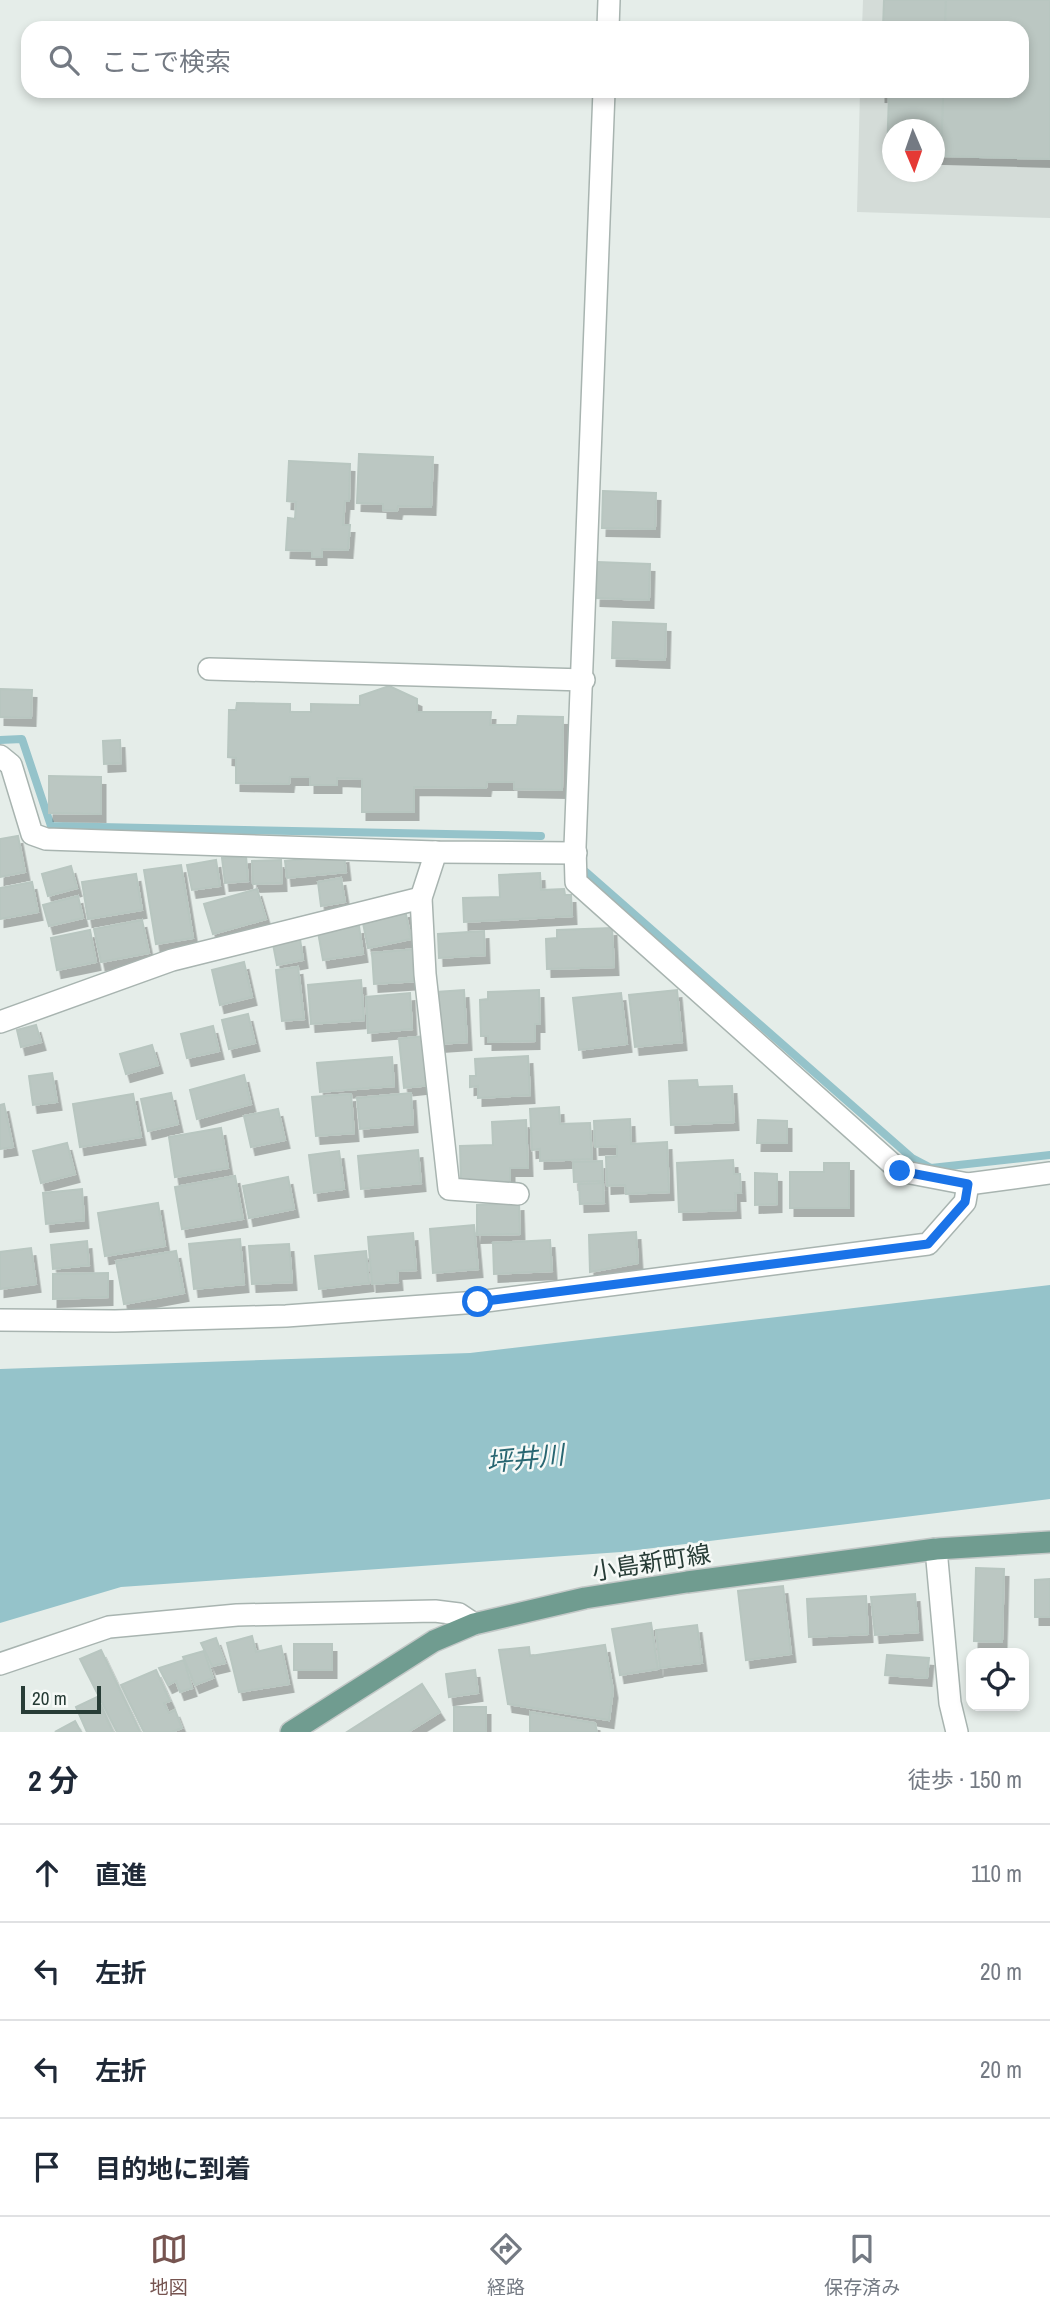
<!DOCTYPE html>
<html lang="ja">
<head>
<meta charset="utf-8">
<style>
  :root { --surface:#fff; --page:#f6f6f7; --text:#1f2937; --muted:#747a83; --line:#e0e1e3; --accent:#765450 }
  body { margin:0; font-family:"Archivo Narrow","Noto Sans JP",sans-serif; background:var(--page); color:var(--text) }
  .controls { position:absolute; right:21px; bottom:21px; display:grid; overflow:hidden; border-radius:14px; box-shadow:0 4px 10px #0003 }
  .controls button { width:63px; height:63px; display:grid; place-items:center; padding:0; border:0; border-bottom:2px solid var(--line); background:var(--surface); color:var(--text); font:35px sans-serif }
  .compass { position:absolute; left:882px; top:119px; width:63px; height:63px; border-radius:50%; background:var(--surface); box-shadow:0 4px 10px #0003; rotate:178deg }
  .scale { position:absolute; left:21px; bottom:18px; width:80px; box-sizing:border-box; padding-left:7px; border:4px solid #273c36; border-top:0; font-size:19px; line-height:24px; white-space:nowrap; color:#273c36; -webkit-text-stroke:5px #f6f9f7; paint-order:stroke }
  .stop { position:absolute; width:21px; height:21px; margin:-16px; border:5px solid #1a73e8; border-radius:50%; background:#fff }
  .stop.end { background:#1a73e8; border-color:#fff; box-shadow:0 2px 7px #0008 }
  .list { margin:0; padding:0; list-style:none }
  h2 { display:flex; justify-content:space-between; align-items:center; height:91px; margin:0; padding:0 28px; font-size:30px }
  h2 small { font-size:23px; font-weight:400; color:var(--muted) }
  .list li { display:grid; grid-template-columns:46px 1fr auto; gap:21px; align-items:center; box-sizing:border-box; height:98px; padding:0 28px; border-top:2px solid var(--line) }
  .list b { display:block; font-size:26px; white-space:nowrap }
  .list em { font-size:23px; font-style:normal; color:var(--muted) }
  .icon { flex:none; width:38px; height:38px; fill:none; stroke:currentColor; stroke-width:2; stroke-linecap:round; stroke-linejoin:round }
  .map { position:relative; flex:none; width:1050px; height:1732px; overflow:hidden }
  .search { position:absolute; background:var(--surface); box-shadow:0 4px 10px #0003; left:21px; right:21px; top:21px; height:77px; display:flex; align-items:center; gap:18px; box-sizing:border-box; padding:0 24px; border-radius:21px; color:var(--muted); font-size:26px }
  .sheet { height:483px; background:var(--surface) }
  nav { display:flex; justify-content:space-around; align-items:center; box-sizing:border-box; height:98px; border-top:2px solid var(--line); background:var(--surface); font-size:19px; color:var(--muted) }
  nav a { display:grid; justify-items:center; gap:4px }
  nav .on { color:var(--accent) }
  .map>svg:first-child { display:block }
  .built { fill:#d4dcd8; fill-rule:evenodd }
  .water { fill:#95c3ca }
  .lines { fill:none; stroke-linecap:round; stroke-linejoin:round }
  .stream { stroke:#95c3ca; stroke-width:8 }
  .building { fill:#bbc7c2; stroke:#b8c6c0; stroke-width:2; filter:url(#shadow) }
  .minor-casing { stroke:#a8b4b0; stroke-width:24 }
  .major-casing { stroke:#c3c8c7; stroke-width:24 }
  .minor { stroke:#fff; stroke-width:21 }
  .major { stroke:#709c90; stroke-width:21 }
  .route { stroke:#1a73e8; stroke-width:9 }
  .labels { text-anchor:middle; dominant-baseline:central; stroke-width:5; stroke-linejoin:round; paint-order:stroke }
  .street-label { font-size:24px; fill:#273c36; stroke:#f6f9f7 }
  .water-label { font-size:26px; font-style:italic; fill:#286671; stroke:#f6f9f7 }
</style>
</head>
<body>
<div class="map">
<svg width="1050" height="1732" viewBox="0 0 1050 1732">
  <defs>
    <filter id="shadow"><feDropShadow dx="4.5" dy="8" stdDeviation="0" flood-color="#0004"/></filter>
  </defs>
  <rect width="100%" height="100%" fill="#e5ede9"/>
  <!-- built -->
  <path class="built" d="M863,0h187v218l-193,-6 3,-121h162v-63h-160zM892,130h42v42h-42z"/>
  <!-- water -->
  <polygon class="water" points="1050,1285 1050,1499 621,1552 121,1587 0,1623 0,1369 470,1353"/>
  <g class="lines">
    <!-- stream -->
    <g class="stream">
      <polyline points="0,740 22,739 51,826 541,836"/>
      <polyline points="586,872 912,1158 931,1168 1050,1155"/>
    </g>
  </g>
  <!-- building -->
  <g class="building">
    <polygon points="884,0 946,0 945,28 883,28"/>
    <polygon points="946,0 1050,0 1050,159 941,156 943,91 1022,91 1022,28 945,28"/>
    <polygon points="881,91 943,91 943,96 881,94"/>
    <polygon points="889,94 943,96 941,156 934,156 934,130 892,130 892,155 887,155"/>
    <polygon points="359,454 433,457 431,507 398,506 397,511 383,510 383,504 357,503"/>
    <polygon points="289,461 350,464 349,501 345,501 343,525 350,525 348,550 322,549 322,557 312,557 312,551 286,550 288,518 295,519 296,502 287,501"/>
    <polygon points="603,491 656,493 655,529 602,528"/>
    <polygon points="597,562 650,564 649,600 596,598"/>
    <polygon points="613,622 666,624 665,660 612,658"/>
    <polygon points="389,686 417,699 417,712 491,712 490,725 517,725 518,716 563,717 562,790 514,789 514,782 487,782 486,788 414,787 414,812 362,812 362,779 337,778 337,785 310,785 310,777 290,777 289,784 236,783 236,758 228,757 229,710 236,710 237,703 290,704 290,712 311,712 311,704 360,705 360,696"/>
    <polygon points="0,689 32,690 31,718 0,717"/>
    <polygon points="120,740 121,763 104,764 103,741"/>
    <polygon points="49,776 101,777 101,814 49,813"/>
    <polygon points="18,836 25,872 0,877 0,839"/>
    <polygon points="344,855 346,872 287,878 285,861"/>
    <polygon points="246,856 248,881 225,883 222,858"/>
    <polygon points="216,860 220,886 192,890 187,865"/>
    <polygon points="281,860 282,883 253,884 252,861"/>
    <polygon points="181,865 193,938 156,944 144,870"/>
    <polygon points="71,866 77,888 48,896 42,874"/>
    <polygon points="540,873 541,890 564,889 565,895 571,895 572,916 464,922 463,898 500,897 499,875"/>
    <polygon points="136,874 142,910 88,919 82,882"/>
    <polygon points="341,878 345,902 321,906 318,882"/>
    <polygon points="32,882 38,912 0,919 0,888"/>
    <polygon points="257,889 266,919 213,934 204,904"/>
    <polygon points="78,896 83,918 49,926 43,905"/>
    <polygon points="405,910 411,939 368,948 362,918"/>
    <polygon points="142,920 149,953 101,962 94,929"/>
    <polygon points="359,926 363,954 323,960 318,932"/>
    <polygon points="612,928 614,967 547,969 546,939 557,938 557,930"/>
    <polygon points="90,930 96,962 57,970 51,938"/>
    <polygon points="484,931 485,955 439,958 438,934"/>
    <polygon points="300,939 303,960 277,965 273,944"/>
    <polygon points="415,949 418,981 374,984 372,953"/>
    <polygon points="244,962 252,997 220,1005 212,970"/>
    <polygon points="298,967 304,1019 282,1021 276,970"/>
    <polygon points="361,980 364,1020 311,1024 308,985"/>
    <polygon points="464,990 467,1042 439,1044 436,992"/>
    <polygon points="539,990 540,1024 535,1024 535,1041 488,1042 488,1036 481,1036 480,1000 488,999 488,992"/>
    <polygon points="677,990 682,1042 635,1047 629,995"/>
    <polygon points="410,993 412,1029 368,1033 366,997"/>
    <polygon points="621,993 627,1044 579,1050 573,998"/>
    <polygon points="248,1014 255,1043 229,1049 222,1020"/>
    <polygon points="36,1025 41,1042 21,1047 17,1030"/>
    <polygon points="213,1026 219,1051 187,1058 181,1034"/>
    <polygon points="424,1036 430,1085 404,1088 399,1039"/>
    <polygon points="152,1045 158,1065 126,1074 120,1054"/>
    <polygon points="528,1056 530,1095 478,1098 478,1086 470,1087 470,1076 476,1076 475,1059"/>
    <polygon points="392,1057 394,1086 320,1092 317,1063"/>
    <polygon points="52,1073 57,1102 33,1105 29,1076"/>
    <polygon points="244,1075 251,1104 197,1119 190,1090"/>
    <polygon points="697,1080 698,1087 732,1086 734,1122 671,1125 669,1081"/>
    <polygon points="171,1093 178,1124 148,1131 141,1099"/>
    <polygon points="411,1093 413,1124 360,1129 357,1098"/>
    <polygon points="133,1094 141,1137 80,1147 73,1104"/>
    <polygon points="351,1094 354,1133 316,1136 312,1097"/>
    <polygon points="4,1104 13,1147 0,1149 0,1105"/>
    <polygon points="559,1107 560,1124 590,1123 592,1159 540,1161 540,1149 532,1150 530,1109"/>
    <polygon points="278,1109 285,1140 251,1147 244,1116"/>
    <polygon points="630,1119 631,1144 667,1142 669,1192 626,1194 625,1185 607,1186 606,1157 617,1156 617,1146 595,1147 594,1121"/>
    <polygon points="526,1120 528,1168 510,1168 510,1182 461,1181 460,1146 493,1145 492,1122"/>
    <polygon points="758,1120 787,1121 787,1143 757,1143"/>
    <polygon points="221,1128 228,1168 175,1177 169,1137"/>
    <polygon points="67,1143 75,1174 41,1183 33,1151"/>
    <polygon points="418,1150 421,1183 361,1189 358,1156"/>
    <polygon points="339,1151 344,1189 314,1193 309,1155"/>
    <polygon points="733,1160 734,1174 740,1174 741,1193 735,1193 736,1210 679,1212 677,1163"/>
    <polygon points="602,1161 603,1181 574,1182 573,1162"/>
    <polygon points="824,1163 849,1163 849,1208 790,1208 790,1172 824,1172"/>
    <polygon points="755,1173 777,1174 777,1204 755,1205"/>
    <polygon points="235,1176 243,1219 182,1229 175,1187"/>
    <polygon points="288,1177 294,1209 249,1218 243,1186"/>
    <polygon points="603,1183 604,1203 580,1204 579,1184"/>
    <polygon points="82,1189 84,1220 46,1224 43,1193"/>
    <polygon points="158,1203 165,1246 105,1256 98,1213"/>
    <polygon points="519,1203 520,1234 477,1235 477,1205"/>
    <polygon points="474,1225 478,1269 433,1273 430,1229"/>
    <polygon points="636,1232 638,1263 590,1272 589,1235"/>
    <polygon points="413,1233 416,1270 397,1271 398,1282 372,1284 368,1237"/>
    <polygon points="240,1239 244,1284 194,1289 189,1244"/>
    <polygon points="550,1240 552,1271 494,1274 493,1243"/>
    <polygon points="87,1241 89,1265 53,1269 51,1245"/>
    <polygon points="289,1244 292,1282 252,1284 249,1246"/>
    <polygon points="31,1248 36,1284 0,1289 0,1252"/>
    <polygon points="176,1251 184,1293 124,1304 116,1261"/>
    <polygon points="366,1251 369,1283 319,1289 315,1256"/>
    <polygon points="108,1273 108,1297 53,1299 53,1274"/>
    <polygon points="976,1568 1004,1569 1002,1642 974,1641"/>
    <polygon points="1050,1579 1050,1617 1035,1617 1035,1580"/>
    <polygon points="783,1586 791,1654 746,1660 738,1591"/>
    <polygon points="915,1594 918,1632 875,1635 871,1597"/>
    <polygon points="866,1596 868,1634 809,1637 807,1599"/>
    <polygon points="651,1623 658,1669 620,1675 612,1629"/>
    <polygon points="697,1625 702,1663 660,1668 656,1630"/>
    <polygon points="252,1636 256,1652 281,1646 289,1684 239,1692 227,1643"/>
    <polygon points="216,1638 225,1663 212,1666 201,1643"/>
    <rect x="294" y="1644" width="38" height="26"/>
    <polygon points="605,1645 613,1690 609,1720 508,1704 499,1650 529,1647 530,1656"/>
    <polygon points="101,1650 140,1732 117,1732 80,1659"/>
    <polygon points="204,1651 213,1678 195,1685 183,1657"/>
    <polygon points="887,1655 929,1658 927,1678 885,1675"/>
    <polygon points="184,1660 192,1688 180,1692 176,1681 168,1685 159,1668"/>
    <polygon points="156,1670 170,1701 164,1703 169,1713 175,1710 182,1728 172,1732 144,1732 121,1685"/>
    <polygon points="475,1670 478,1693 449,1697 446,1674"/>
    <polygon points="422,1684 440,1712 408,1732 347,1732"/>
    <polygon points="97,1697 113,1732 87,1732 76,1707"/>
    <rect x="454" y="1707" width="32" height="25"/>
    <polygon points="530,1712 595,1723 597,1732 530,1732"/>
    <polygon points="75,1721 81,1732 55,1732"/>
  </g>
  <g class="lines">
    <!-- minor casing -->
    <g class="minor-casing">
      <g id="minor">
        <polyline points="608,28 609,0"/>
        <polyline points="604,91 575,847 576,882 900,1171 968,1184 1050,1173"/>
        <polyline points="209,669 584,680"/>
        <polyline points="0,756 11,765 32,834 46,839 436,852 576,853"/>
        <polyline points="436,852 421,898 425,974 449,1189 518,1194"/>
        <polyline points="0,1022 172,960 421,898"/>
        <polyline points="0,1320 115,1321 286,1316 478,1302 928,1244 965,1202 968,1184"/>
        <polyline points="936,1549 950,1703 957,1732"/>
        <polyline points="0,1664 109,1627 237,1615 435,1611 459,1614 474,1624"/>
      </g>
    </g>
    <!-- major casing -->
    <g class="major-casing">
      <polyline id="major" points="291,1732 434,1641 474,1624 585,1598 687,1582 936,1549 1050,1542"/>
    </g>
    <!-- minor -->
    <use href="#minor" class="minor"/>
    <!-- major -->
    <use href="#major" class="major"/>
  </g>
  <g class="lines">
    <!-- route -->
    <polyline class="route" points="478,1302 928,1244 965,1202 968,1184 900,1171"/>
  </g>
  <g class="labels">
    <!-- street labels -->
    <g class="street-label">
      <text transform="translate(651 1562) rotate(-9)">小島新町線</text>
    </g>
    <!-- water labels -->
    <g class="water-label">
      <text transform="translate(525 1458) rotate(-6)">坪井川</text>
    </g>
  </g>
</svg>
<div class="controls">
<button><svg class="icon" aria-label="locate" viewBox="0 0 24 24"><circle cx="12" cy="12" r="6"/><path d="M12 2v4M12 18v4M2 12h4M18 12h4"/></svg></button>
</div>
<svg class="compass" viewBox="-18 -18 36 36"><path d="M0-13l5 13h-10z" fill="#e53935"/><path d="M0 13l5-13h-10z" fill="#747a83"/></svg>
<div class="scale">20 m</div>
<div class="stop" style="left:478px;top:1302px"></div>
<div class="stop end" style="left:900px;top:1171px"></div>
<div class="search"><svg class="icon" aria-label="search" viewBox="0 0 24 24"><circle cx="10" cy="10" r="6"/><path d="M15 15l6 6"/></svg>ここで検索</div>
</div>
<section class="sheet">
<h2>2 分<small>徒歩 · 150 m</small></h2>
<ul class="list">
<li><svg class="icon" aria-label="ahead" viewBox="0 0 24 24"><path d="M12 20V5M6 11l6-6 6 6"/></svg><div><b>直進</b></div><em>110 m</em></li>
<li><svg class="icon" aria-label="left" viewBox="0 0 24 24"><path d="M17 20v-9H6M10 6l-5 5 5 5"/></svg><div><b>左折</b></div><em>20 m</em></li>
<li><svg class="icon" aria-label="left" viewBox="0 0 24 24"><path d="M17 20v-9H6M10 6l-5 5 5 5"/></svg><div><b>左折</b></div><em>20 m</em></li>
<li><svg class="icon" aria-label="arrive" viewBox="0 0 24 24"><path d="M6 21V4h12l-3 4 3 4H6"/></svg><div><b>目的地に到着</b></div></li>
</ul>
</section>
<nav>
<a class="on"><svg class="icon" aria-label="map" viewBox="0 0 24 24"><path d="M3 6l6-2 6 2 6-2v14l-6 2-6-2-6 2zM9 4v14M15 6v14"/></svg>地図</a>
<a><svg class="icon" aria-label="directions" viewBox="0 0 24 24"><path d="M12 3l9 9-9 9-9-9zM9 14v-3h6M13 9l2 2-2 2"/></svg>経路</a>
<a><svg class="icon" aria-label="saved" viewBox="0 0 24 24"><path d="M7 4h10v16l-5-4-5 4z"/></svg>保存済み</a>
</nav>
</body>
</html>
